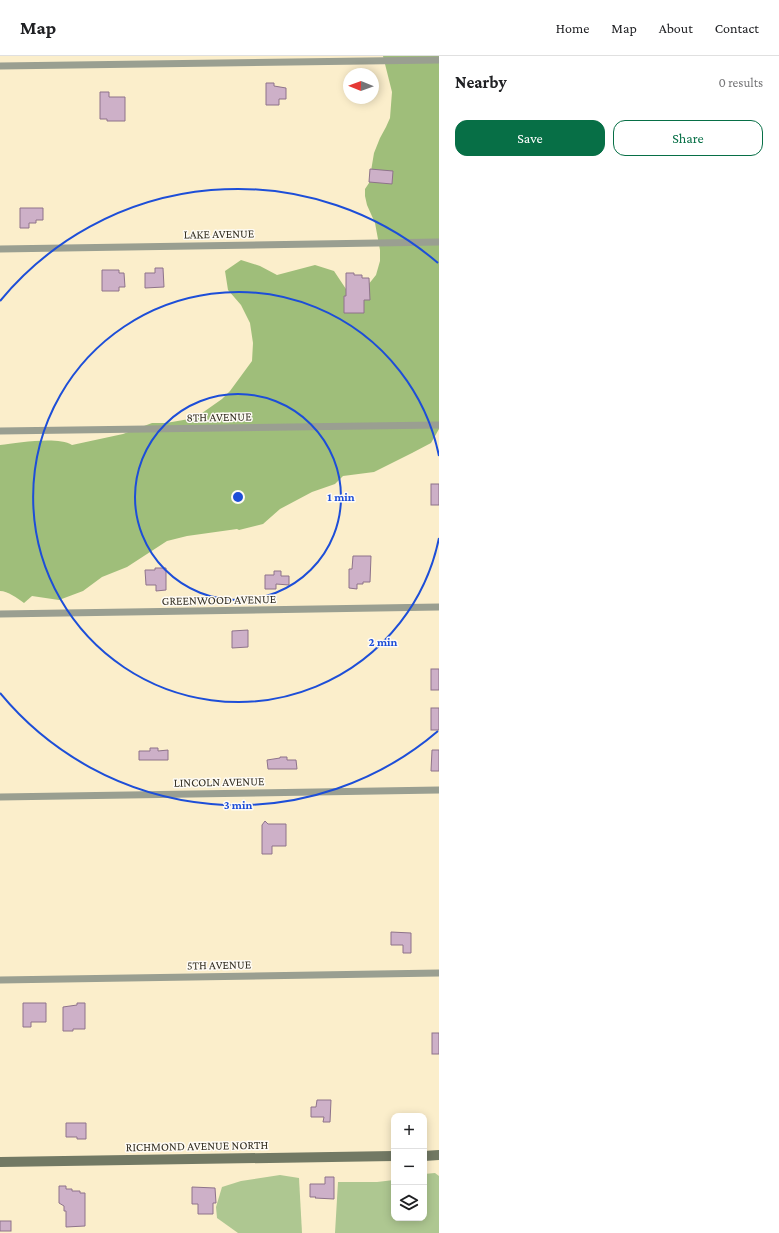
<!DOCTYPE html>
<html lang="en">
<head>
<meta charset="utf-8">
<style>
  :root { --surface:#fff; --page:#f6f6f6; --text:#202124; --muted:#757577; --line:#e0e0e0; --accent:#076f46 }
  body { margin:0; font-family:"Crimson Pro",serif; background:var(--page); color:var(--text) }
  .controls { position:absolute; right:12px; bottom:12px; display:grid; overflow:hidden; border-radius:8px; box-shadow:0 2px 10px #0003 }
  .controls button { width:36px; height:36px; display:grid; place-items:center; padding:0; border:0; border-bottom:1px solid var(--line); background:var(--surface); color:var(--text); font:20px sans-serif }
  .compass { position:absolute; left:343px; top:12px; width:36px; height:36px; border-radius:50%; background:var(--surface); box-shadow:0 2px 10px #0003; rotate:271deg }
  .list { margin:0; padding:0; list-style:none }
  h2 { display:flex; justify-content:space-between; align-items:center; height:52px; margin:0; padding:0 16px; font-size:17px }
  h2 small { font-size:13px; font-weight:400; color:var(--muted) }
  .actions { display:flex; gap:8px; padding:12px 16px }
  .actions a { flex:1; padding:9px 0; border:1px solid var(--accent); border-radius:12px; text-align:center; font-size:14px; color:var(--accent) }
  .actions .main { background:var(--accent); color:#fff }
  .icon { flex:none; width:22px; height:22px; fill:none; stroke:currentColor; stroke-width:2; stroke-linecap:round; stroke-linejoin:round }
  .map { position:relative; flex:none; width:439px; height:1177px; overflow:hidden }
  header { display:flex; align-items:center; gap:24px; box-sizing:border-box; height:56px; padding:0 20px; background:var(--surface); border-bottom:1px solid var(--line) }
  header strong { font-size:19px }
  nav { display:flex; gap:22px; margin-inline-start:auto; font-size:14px }
  main { display:flex }
  aside { flex:1; background:var(--surface) }
  .map>svg:first-child { display:block }
  .green { fill:#aec791 }
  .forest { fill:#9fbe7a }
  .building { fill:#cdb0c8; stroke:#8e738a }
  .lines { fill:none; stroke-linecap:round; stroke-linejoin:round }
  .street { stroke:#9a9f91; stroke-width:7 }
  .secondary { stroke:#727964; stroke-width:10 }
  .ring { fill:none; stroke:#1d4ed8; stroke-width:2 }
  .labels { text-anchor:middle; dominant-baseline:central; stroke-width:3; stroke-linejoin:round; paint-order:stroke }
  .street-label { font-size:12px; fill:#353023; stroke:#fefbf5 }
  .centre { fill:#1d4ed8; stroke:#fefbf5; stroke-width:2 }
  .ring-label { font-size:12px; text-anchor:middle; font-weight:bold; fill:#1d4ed8; stroke:#fefbf5; stroke-width:3; stroke-linejoin:round; paint-order:stroke }
</style>
</head>
<body>
<header>
<strong>Map</strong>
<nav><a>Home</a><a>Map</a><a>About</a><a>Contact</a></nav>
</header>
<main>
<div class="map">
<svg width="439" height="1177" viewBox="0 0 439 1177">
  <rect width="100%" height="100%" fill="#fbeecb"/>
  <!-- green -->
  <g class="green">
    <polygon points="435,1117 439,1120 439,1177 335,1177 338,1126 377,1126 394,1124 394,1162 424,1162 424,1118"/>
    <polygon points="280,1119 299,1122 302,1177 238,1177 217,1162 216,1151 222,1131 241,1125"/>
  </g>
  <!-- forest -->
  <path class="forest" d="M383,0h56v373l-8,14 -19,10 -38,19 -31,4 -8,8 -23,8 -32,17 -17,15 -24,6 -2,-1 -50,7 -20,5 -40,26 -25,10 -19,14 -24,9 -27,-4 -8,7c-7,-5 -16,-12 -24,-12v-146c18,-2 57,-9 72,0l51,-11 29,-11h14l29,-5 27,-19 8,-8 22,-30 1,-18 -3,-20 -9,-18 -13,-15 -3,-19 16,-11 19,6 17,9 38,-10 19,6 14,21 20,-7 8,-10 4,-14v-11l-5,-27 -8,-18 -2,-9v-7l4,-6 5,-30 6,-15 6,-11 4,-9 2,-26z"/>
  <!-- building -->
  <g class="building">
    <polygon points="266,27 274,27 274,30 286,32 286,43 279,43 279,49 266,49"/>
    <polygon points="100,36 109,36 109,41 125,41 125,65 107,65 107,63 100,63"/>
    <polygon points="370,113 393,115 392,128 369,126"/>
    <polygon points="20,152 43,152 43,164 36,164 36,167 29,167 29,172 20,172"/>
    <polygon points="155,212 163,212 164,231 145,232 145,217 155,217"/>
    <polygon points="102,214 119,214 119,217 124,217 125,231 119,231 119,235 102,235"/>
    <polygon points="346,217 354,217 354,219 362,219 362,222 369,222 370,244 364,244 364,257 344,257 344,240 346,240"/>
    <rect x="431" y="428" width="8" height="21"/>
    <polygon points="353,500 371,500 370,526 363,526 363,528 357,528 357,533 349,532 349,513 352,513"/>
    <polygon points="155,512 166,512 166,534 156,535 156,529 146,529 145,514 155,514"/>
    <polygon points="274,515 281,515 281,520 289,520 289,529 276,528 276,533 265,533 265,519 274,519"/>
    <polygon points="248,574 248,591 232,592 232,575"/>
    <rect x="431" y="613" width="8" height="21"/>
    <rect x="431" y="652" width="8" height="22"/>
    <polygon points="150,692 158,692 158,695 168,694 168,704 139,704 139,695 150,695"/>
    <polygon points="432,694 439,694 439,715 431,715"/>
    <polygon points="280,701 287,701 287,704 296,704 297,713 268,713 267,704 280,702"/>
    <polygon points="265,765 268,768 286,768 286,790 272,790 272,798 262,798 262,769"/>
    <polygon points="391,876 411,877 411,897 403,897 403,889 391,889"/>
    <polygon points="23,947 46,947 46,966 31,966 31,971 23,971"/>
    <polygon points="77,947 85,947 85,973 73,973 73,975 63,975 63,951 77,949"/>
    <rect x="432" y="977" width="7" height="21"/>
    <polygon points="317,1044 331,1044 330,1066 323,1066 324,1061 311,1061 311,1051 316,1051"/>
    <polygon points="66,1067 86,1067 86,1083 77,1083 77,1081 66,1081"/>
    <polygon points="325,1121 334,1121 334,1143 315,1142 316,1141 310,1141 310,1128 325,1128"/>
    <polygon points="59,1130 66,1130 66,1133 72,1133 72,1135 80,1135 80,1137 85,1137 85,1170 66,1171 66,1155 64,1155 64,1150 59,1147"/>
    <polygon points="192,1131 215,1132 216,1147 213,1147 213,1158 198,1158 198,1148 192,1148"/>
    <rect x="0" y="1165" width="11" height="10"/>
  </g>
  <g class="lines">
    <!-- street -->
    <g class="street">
      <polyline points="0,10 439,4"/>
      <polyline points="0,193 439,186"/>
      <polyline points="0,375 439,369"/>
      <polyline points="0,558 439,551"/>
      <polyline points="0,741 439,734"/>
      <polyline points="0,924 439,917"/>
    </g>
    <!-- secondary -->
    <g class="secondary">
      <polyline points="424,1100 439,1099"/>
      <polyline points="0,1106 394,1100"/>
    </g>
  </g>
  <!-- distance rings -->
  <g class="ring">
    <circle cx="238" cy="441" r="103"/>
    <path d="M439 482A205 205 0 1 1 439 400"/>
    <path d="M438 675A308 308 0 0 1 0 637M0 245A308 308 0 0 1 438 207"/>
  </g>
  <g class="labels">
    <!-- street labels -->
    <g class="street-label">
      <text transform="translate(219 178) rotate(-1)">LAKE AVENUE</text>
      <text transform="translate(219 361) rotate(-1)">8TH AVENUE</text>
      <text transform="translate(219 544) rotate(-1)">GREENWOOD AVENUE</text>
      <text transform="translate(219 726) rotate(-1)">LINCOLN AVENUE</text>
      <text transform="translate(219 909) rotate(-1)">5TH AVENUE</text>
      <text transform="translate(197 1090) rotate(-1)">RICHMOND AVENUE NORTH</text>
    </g>
  </g>
  <circle cx="238" cy="441" r="6" class="centre"/>
  <g class="ring-label">
    <text x="341" y="445">1 min</text>
    <text x="383" y="590">2 min</text>
    <text x="238" y="753">3 min</text>
  </g>
</svg>
<div class="controls">
<button>+</button>
<button>−</button>
<button><svg class="icon" aria-label="layers" viewBox="0 0 24 24"><path d="M12 4l9 5-9 5-9-5zM3 14l9 5 9-5"/></svg></button>
</div>
<svg class="compass" viewBox="-18 -18 36 36"><path d="M0-13l5 13h-10z" fill="#e53935"/><path d="M0 13l5-13h-10z" fill="#757577"/></svg>
</div>
<aside>
<h2>Nearby<small>0 results</small></h2>
<ul class="list">
</ul>
<div class="actions"><a class="main">Save</a><a>Share</a></div>
</aside>
</main>
</body>
</html>
